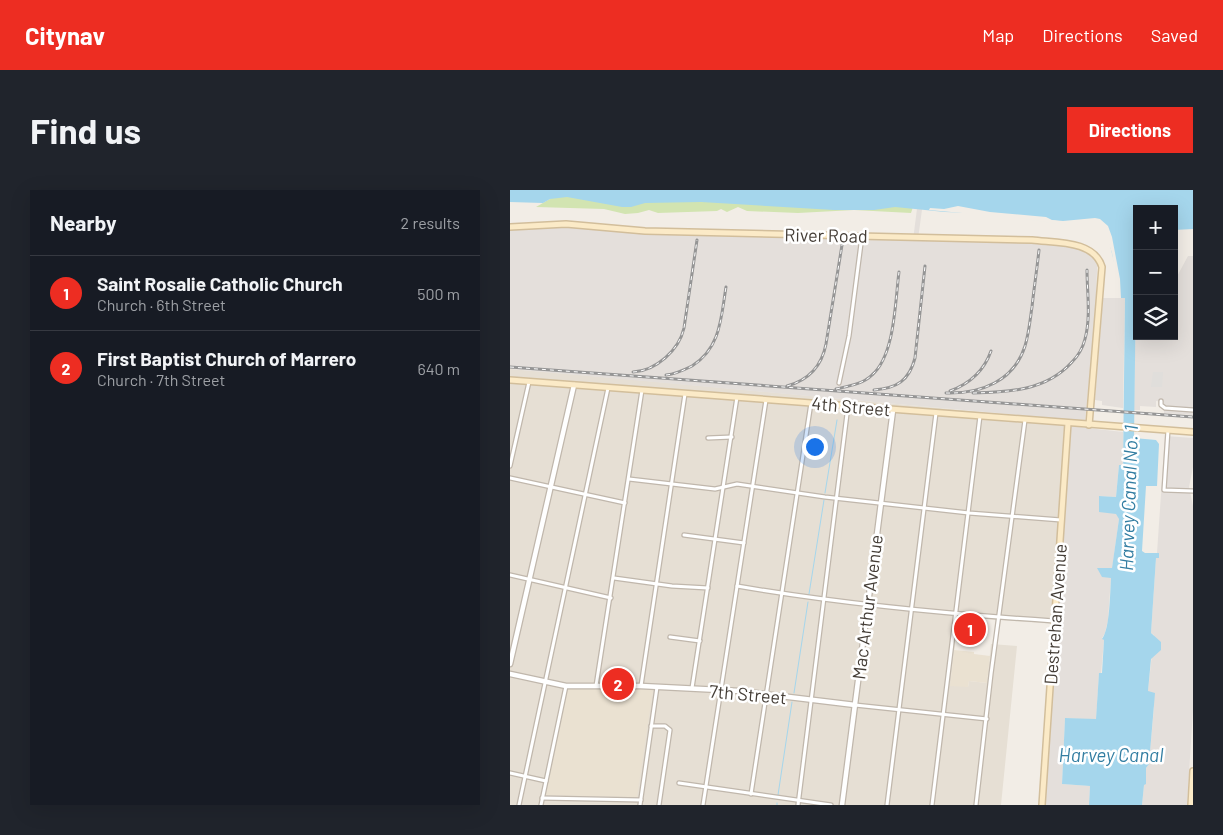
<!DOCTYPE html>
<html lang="en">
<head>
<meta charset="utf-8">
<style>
  :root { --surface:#171b24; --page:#20242c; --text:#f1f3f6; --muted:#9ea1a6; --line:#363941; --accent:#ed2d22 }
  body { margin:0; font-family:Barlow,sans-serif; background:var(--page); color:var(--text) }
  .controls { position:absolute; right:15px; top:15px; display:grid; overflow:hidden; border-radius:0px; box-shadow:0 5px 20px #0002 }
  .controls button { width:45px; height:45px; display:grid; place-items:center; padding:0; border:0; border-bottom:1px solid var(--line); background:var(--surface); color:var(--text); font:25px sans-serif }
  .you { position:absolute; left:304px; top:256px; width:18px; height:18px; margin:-12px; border:4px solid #fff; border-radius:50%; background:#1a73e8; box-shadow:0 0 0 8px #1a73e833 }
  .badge { display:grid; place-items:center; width:32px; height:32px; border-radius:50%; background:var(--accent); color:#fff; font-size:16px; font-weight:700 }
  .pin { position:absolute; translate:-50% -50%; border:2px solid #fff; box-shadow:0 1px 5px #0006 }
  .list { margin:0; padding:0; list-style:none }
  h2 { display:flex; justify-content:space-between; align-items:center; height:65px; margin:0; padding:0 20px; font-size:21px }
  h2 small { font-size:16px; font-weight:400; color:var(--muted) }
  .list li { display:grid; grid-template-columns:32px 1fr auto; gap:15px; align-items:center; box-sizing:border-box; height:75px; padding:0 20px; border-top:1px solid var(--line) }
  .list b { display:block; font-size:19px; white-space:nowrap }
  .list p { margin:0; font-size:16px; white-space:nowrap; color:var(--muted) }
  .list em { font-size:16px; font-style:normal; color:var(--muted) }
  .icon { flex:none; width:28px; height:28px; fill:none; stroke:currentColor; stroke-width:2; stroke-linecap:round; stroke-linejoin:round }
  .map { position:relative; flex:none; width:683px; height:615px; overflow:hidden; border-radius:0px }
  header { display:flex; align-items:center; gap:30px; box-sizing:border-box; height:70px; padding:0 25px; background:var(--accent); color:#fff }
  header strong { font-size:24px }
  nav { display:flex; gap:28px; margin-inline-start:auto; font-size:18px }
  .intro { display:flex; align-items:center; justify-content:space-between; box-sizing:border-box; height:120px; padding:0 30px }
  h1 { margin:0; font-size:35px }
  .button { padding:12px 22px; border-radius:0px; background:var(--accent); color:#fff; font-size:18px; font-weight:700 }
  main { display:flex; gap:30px; padding:0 30px }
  aside { flex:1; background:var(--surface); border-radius:0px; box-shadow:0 5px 20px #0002 }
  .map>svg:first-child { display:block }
  .residential { fill:#e6dfd4 }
  .industrial { fill:#e4dfdb }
  .education { fill:#eae1d1 }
  .green { fill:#d2e4b1 }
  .parking { fill:#e0dedb }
  .water { fill:#a5d6ec }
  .pier { fill:#f2ede6 }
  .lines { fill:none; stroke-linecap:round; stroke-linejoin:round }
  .stream { stroke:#a5d6ec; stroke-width:1 }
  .minor-casing { stroke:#c0b7ac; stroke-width:5.5 }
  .tertiary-casing { stroke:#c0b7ac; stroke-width:7 }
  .secondary-casing { stroke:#d2be9b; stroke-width:8 }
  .minor { stroke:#fff; stroke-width:3 }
  .tertiary { stroke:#fff; stroke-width:4.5 }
  .secondary { stroke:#fbeac7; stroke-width:5 }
  .rail-casing { stroke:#959595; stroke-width:3 }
  .rail { stroke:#fff; stroke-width:1; stroke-dasharray:4; stroke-linecap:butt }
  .labels { text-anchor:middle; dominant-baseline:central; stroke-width:5; stroke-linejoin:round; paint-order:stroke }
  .street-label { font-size:18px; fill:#443d36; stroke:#fff }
  .water-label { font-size:19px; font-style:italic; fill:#337ea2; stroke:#fff }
</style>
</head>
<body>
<header>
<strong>Citynav</strong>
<nav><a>Map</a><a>Directions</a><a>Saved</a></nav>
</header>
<div class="intro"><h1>Find us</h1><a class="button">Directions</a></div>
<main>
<aside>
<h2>Nearby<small>2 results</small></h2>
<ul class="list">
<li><span class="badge">1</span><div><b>Saint Rosalie Catholic Church</b><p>Church · 6th Street</p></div><em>500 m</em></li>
<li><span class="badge">2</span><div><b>First Baptist Church of Marrero</b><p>Church · 7th Street</p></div><em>640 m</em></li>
</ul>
</aside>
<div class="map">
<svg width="683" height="615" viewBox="0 0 683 615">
  <rect width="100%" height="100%" fill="#f2ede6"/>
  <!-- residential -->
  <polygon class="residential" points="0,179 116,189 560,230 546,434 448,427 441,489 458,497 459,491 477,493 481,454 507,456 491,615 0,615"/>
  <!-- industrial -->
  <g class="industrial">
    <polygon points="409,3 414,5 408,49 530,52 571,59 585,67 587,71 587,81 585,130 575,231 0,179 0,40 56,35 144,44 403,50"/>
    <polygon points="678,66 683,66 683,225 654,223 654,212 646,211 646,217 630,216 630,220 624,220 626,108 627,146 664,146 664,92"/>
    <polygon points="593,108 615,108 613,218 592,215 592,211 585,210"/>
    <polygon points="560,236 613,242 613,275 609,275 606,307 589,306 608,325 609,329 602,379 590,378 601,387 598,430 595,443 592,448 594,450 591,484 589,484 586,530 555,528 552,594 580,596 579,615 534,615"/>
    <polygon points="655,246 683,248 683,277 679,297 683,316 683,520 677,615 632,615 634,595 636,578 639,574 644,517 638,501 644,445 641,443 646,368 649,363 647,363"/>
  </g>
  <!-- education -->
  <g class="education">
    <polygon points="444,460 464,462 464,464 480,466 477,493 459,491 458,497 440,496"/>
    <polygon points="56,499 143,500 127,607 35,605"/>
  </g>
  <!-- green -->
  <polygon class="green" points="45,6 144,10 404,14 401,23 344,20 288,23 237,21 228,17 217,22 211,19 207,21 148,23 139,20 128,23 115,24 94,19 26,17"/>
  <!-- parking -->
  <polygon class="parking" points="643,182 653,182 652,197 641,197"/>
  <!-- water -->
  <path class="water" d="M0,0h683v39l-19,1v-21h-37l-3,229 22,2 3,4 -2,42h-11l-4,65 3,2h14v5h-3l-5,75 10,9v8l-10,9 -3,32 7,2 -6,71 -3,4v16l-2,1 -2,20h-53l1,-19 -28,-2 3,-66 31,1 3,-46h3l2,-33 -2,-1c8,-10 8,-47 9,-61l-9,-1 -5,-9h15l7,-49 -3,-5 -17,-2v-16l17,1 3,-32h4l2,-167h-6l-1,-19 -12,-51 -14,-8 -25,2 -69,-8 -53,-2 -50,-5 -21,3h-40l-133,-8 -56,1 -14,4h-9l-55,-10 -17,2 -7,4 -33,-1z"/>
  <!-- pier -->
  <polygon class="pier" points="448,16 480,22 536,27 542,30 553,31 585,28 590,29 598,36 602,47 610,89 611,108 606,108 606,89 602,63 594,39 582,33 557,35 508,28 419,20 420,18 434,19"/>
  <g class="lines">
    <!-- stream -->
    <g class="stream">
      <polyline points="315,303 327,230"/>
      <polyline points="299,404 314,310"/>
      <polyline points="284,503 298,412"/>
      <polyline points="268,605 282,512"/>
      <polyline points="267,615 267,613"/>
    </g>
    <!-- minor casing -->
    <g class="minor-casing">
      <g id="minor">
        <polyline points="329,193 339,146 352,46"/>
        <polyline points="651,211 651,215 655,218 683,220"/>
        <polyline points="658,240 654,300 683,301"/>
        <polyline points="198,248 222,247"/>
        <polyline points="0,276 19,192"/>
        <polyline points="0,288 115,313"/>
        <polyline points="119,289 205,299 227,294 315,307 459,323 551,330"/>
        <polyline points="174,345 234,353"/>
        <polyline points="0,385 101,408"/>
        <polyline points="104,388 162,396 198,398"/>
        <path d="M227,396c105,18 210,28 317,35"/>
        <polyline points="160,447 190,451"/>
        <polyline points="86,496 132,200"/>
        <polyline points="131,496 175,204"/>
        <polyline points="182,498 227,207"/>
        <polyline points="345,515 477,529"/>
        <polyline points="141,536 155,536 160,540 149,615"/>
        <polyline points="0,583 36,591"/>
        <polyline points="169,593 321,615"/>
        <polyline points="241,604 301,213"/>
        <polyline points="32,608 131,610"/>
        <polyline points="9,615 98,198"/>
        <polyline points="31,615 56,496"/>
        <polyline points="130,615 147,497"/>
        <polyline points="193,615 256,210"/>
        <polyline points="288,615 338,216"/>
        <polyline points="377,615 426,223"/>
        <polyline points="422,615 470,226"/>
        <polyline points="466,615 481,484 515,230"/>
      </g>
    </g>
    <!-- tertiary casing -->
    <g class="tertiary-casing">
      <g id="tertiary">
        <polyline points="0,474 64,195"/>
        <polyline points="0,484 56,496 131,496 230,501 345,515"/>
        <polyline points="332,615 383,220"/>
      </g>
    </g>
    <!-- secondary casing -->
    <g class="secondary-casing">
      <g id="secondary">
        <path d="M0,37l56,-3 79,7 387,9c24,3 62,0 70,27l-13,158"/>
        <polyline points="0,190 683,242"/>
        <polyline points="532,615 558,233"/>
        <polyline points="681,615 683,581"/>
      </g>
    </g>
    <!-- minor -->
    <use href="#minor" class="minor"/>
    <!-- tertiary -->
    <use href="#tertiary" class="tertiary"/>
    <!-- secondary -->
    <use href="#secondary" class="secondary"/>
    <!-- rail casing -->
    <g class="rail-casing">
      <g id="rail">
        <polyline points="0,177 683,227"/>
        <path d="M123,182c23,-1 46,-22 51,-44l13,-88"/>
        <path d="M156,185c10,-1 18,-5 26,-9 29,-18 29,-49 34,-79"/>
        <path d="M277,196c22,-6 35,-21 39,-42l16,-99"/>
        <path d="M326,199c13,-3 27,-5 36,-14 23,-20 23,-73 27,-103"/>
        <path d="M364,200c23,-2 35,-9 41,-32l10,-92"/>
        <path d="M440,201c19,-7 34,-20 41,-40"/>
        <path d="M436,203c35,1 68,-12 79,-47 4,-13 5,-26 7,-39 2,-19 5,-38 7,-57"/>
        <path d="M463,203c36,-1 73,-2 99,-31 6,-6 11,-15 13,-23 6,-22 2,-47 2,-69"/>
      </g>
    </g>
    <!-- rail -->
    <use href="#rail" class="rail"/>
  </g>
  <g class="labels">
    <!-- street labels -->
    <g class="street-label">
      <text transform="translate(316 45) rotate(1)">River Road</text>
      <text transform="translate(341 216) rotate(5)">4th Street</text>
      <text transform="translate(357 417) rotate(-83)">Mac Arthur Avenue</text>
      <text transform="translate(545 424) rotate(-86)">Destrehan Avenue</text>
      <text transform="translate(238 504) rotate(5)">7th Street</text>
    </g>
    <!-- water labels -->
    <g class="water-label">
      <text transform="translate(618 308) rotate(-88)">Harvey Canal No. 1</text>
      <text x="601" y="564">Harvey Canal</text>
    </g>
  </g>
</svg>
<div class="controls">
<button>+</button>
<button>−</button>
<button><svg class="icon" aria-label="layers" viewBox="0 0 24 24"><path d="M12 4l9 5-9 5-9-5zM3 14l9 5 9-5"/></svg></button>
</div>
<div class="you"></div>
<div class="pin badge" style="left:460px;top:439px">1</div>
<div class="pin badge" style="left:108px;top:494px">2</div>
</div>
</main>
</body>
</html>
